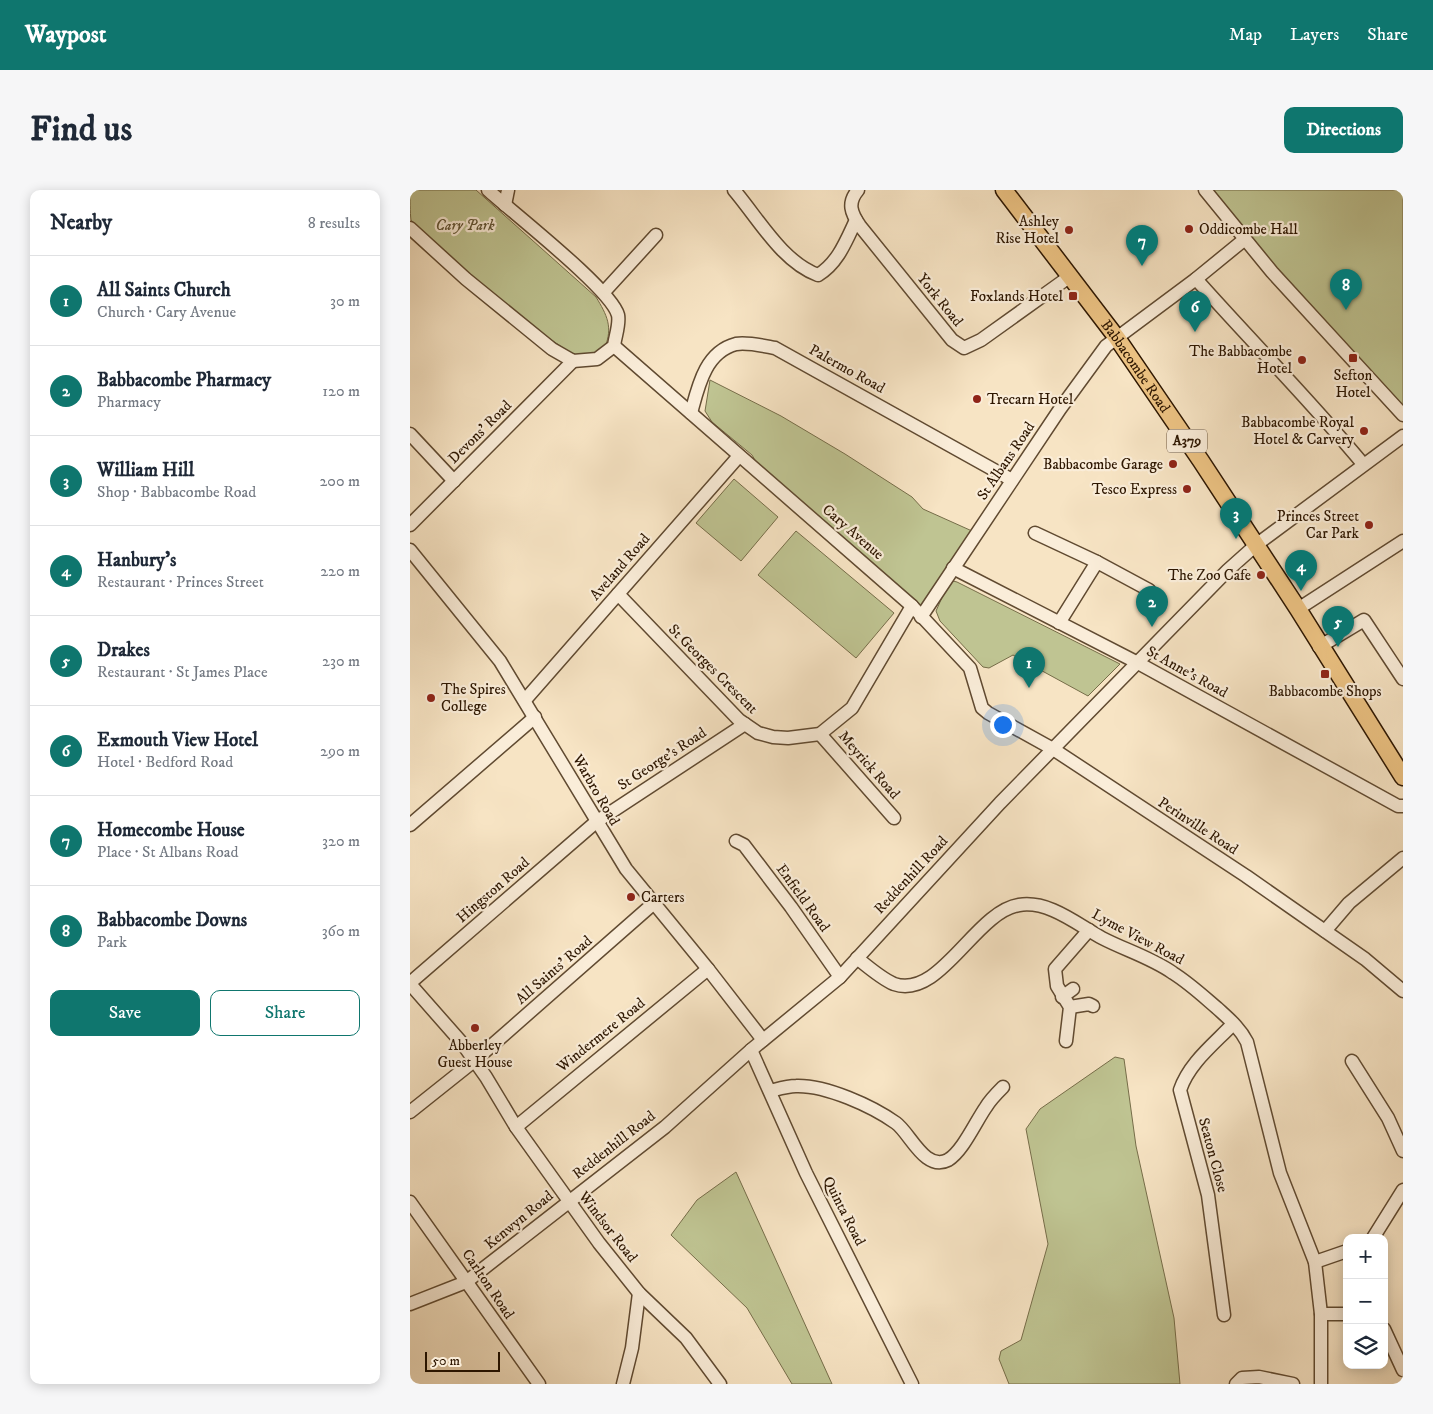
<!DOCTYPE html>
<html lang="en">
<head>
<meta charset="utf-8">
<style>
  :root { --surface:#fff; --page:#f6f6f7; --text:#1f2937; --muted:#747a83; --line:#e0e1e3; --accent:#0f766e }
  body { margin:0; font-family:"IM FELL DW Pica",serif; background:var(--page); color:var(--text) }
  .controls { position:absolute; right:15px; bottom:15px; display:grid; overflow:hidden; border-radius:10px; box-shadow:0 2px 12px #0003 }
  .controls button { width:45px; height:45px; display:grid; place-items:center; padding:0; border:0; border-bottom:1px solid var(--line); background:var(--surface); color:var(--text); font:25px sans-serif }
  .scale { position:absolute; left:15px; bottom:12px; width:75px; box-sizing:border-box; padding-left:5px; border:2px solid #2d1600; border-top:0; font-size:14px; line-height:18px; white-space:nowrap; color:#2d1600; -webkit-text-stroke:4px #faedd9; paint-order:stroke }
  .you { position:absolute; left:592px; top:534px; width:18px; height:18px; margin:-12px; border:4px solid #fff; border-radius:50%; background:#1a73e8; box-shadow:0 0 0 8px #1a73e833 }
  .badge { display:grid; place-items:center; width:32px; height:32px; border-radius:50%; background:var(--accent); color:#fff; font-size:16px; font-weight:700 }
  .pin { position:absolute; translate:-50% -41px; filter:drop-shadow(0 1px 2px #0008) }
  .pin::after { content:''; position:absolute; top:26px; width:18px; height:15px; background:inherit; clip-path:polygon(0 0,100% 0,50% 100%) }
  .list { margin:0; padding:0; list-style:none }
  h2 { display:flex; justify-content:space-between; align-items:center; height:65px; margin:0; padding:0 20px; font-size:21px }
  h2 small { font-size:16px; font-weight:400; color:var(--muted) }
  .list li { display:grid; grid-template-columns:32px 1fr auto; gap:15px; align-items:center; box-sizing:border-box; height:90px; padding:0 20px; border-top:1px solid var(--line) }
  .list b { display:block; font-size:19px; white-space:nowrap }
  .list p { margin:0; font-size:16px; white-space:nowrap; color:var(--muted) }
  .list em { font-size:16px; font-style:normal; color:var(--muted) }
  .actions { display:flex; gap:10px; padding:15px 20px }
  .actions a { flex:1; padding:11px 0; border:1px solid var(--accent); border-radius:10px; text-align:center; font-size:18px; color:var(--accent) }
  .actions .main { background:var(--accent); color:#fff }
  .icon { flex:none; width:28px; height:28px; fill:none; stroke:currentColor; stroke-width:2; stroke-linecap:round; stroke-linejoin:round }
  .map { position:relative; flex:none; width:993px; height:1194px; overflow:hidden; border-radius:10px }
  header { display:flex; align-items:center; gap:30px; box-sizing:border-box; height:70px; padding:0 25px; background:var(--accent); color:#fff }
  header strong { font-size:24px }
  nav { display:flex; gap:28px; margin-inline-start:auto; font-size:18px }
  .intro { display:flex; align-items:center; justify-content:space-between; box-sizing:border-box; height:120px; padding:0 30px }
  h1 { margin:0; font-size:35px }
  .button { padding:12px 22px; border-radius:10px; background:var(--accent); color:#fff; font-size:18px; font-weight:700 }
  main { display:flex; gap:30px; padding:0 30px }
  aside { flex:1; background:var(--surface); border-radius:10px; box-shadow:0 2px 12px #0003 }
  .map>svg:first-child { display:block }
  .green { fill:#bfc492; stroke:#766d49 }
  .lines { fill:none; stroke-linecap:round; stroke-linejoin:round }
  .minor-casing { stroke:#604a31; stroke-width:15 }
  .major-casing { stroke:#2d1600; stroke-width:19 }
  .minor { stroke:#faedd9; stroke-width:12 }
  .major { stroke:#ecc282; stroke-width:16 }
  .poi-dot { fill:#8f2418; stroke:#faedd9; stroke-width:2 }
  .labels { text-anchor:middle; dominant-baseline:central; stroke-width:4.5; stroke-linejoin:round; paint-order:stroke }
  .shield { fill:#faedd9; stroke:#6a5641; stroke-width:1 }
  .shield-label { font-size:14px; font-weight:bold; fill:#2d1600 }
  .poi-label { font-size:15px; fill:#2d1600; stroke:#faedd9; text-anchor:end }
  .park-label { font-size:15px; font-style:italic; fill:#605333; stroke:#faedd9 }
  .street-label { font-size:15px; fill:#2d1600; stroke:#faedd9 }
</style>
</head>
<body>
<header>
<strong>Waypost</strong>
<nav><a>Map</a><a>Layers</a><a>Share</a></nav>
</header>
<div class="intro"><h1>Find us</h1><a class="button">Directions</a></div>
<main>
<aside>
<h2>Nearby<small>8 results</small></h2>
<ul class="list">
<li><span class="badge">1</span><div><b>All Saints Church</b><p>Church · Cary Avenue</p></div><em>30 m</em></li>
<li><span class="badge">2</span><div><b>Babbacombe Pharmacy</b><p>Pharmacy</p></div><em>120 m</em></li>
<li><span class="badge">3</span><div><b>William Hill</b><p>Shop · Babbacombe Road</p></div><em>200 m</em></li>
<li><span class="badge">4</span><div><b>Hanbury's</b><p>Restaurant · Princes Street</p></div><em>220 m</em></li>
<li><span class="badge">5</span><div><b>Drakes</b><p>Restaurant · St James Place</p></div><em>230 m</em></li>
<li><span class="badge">6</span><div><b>Exmouth View Hotel</b><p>Hotel · Bedford Road</p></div><em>290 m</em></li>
<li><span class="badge">7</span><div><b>Homecombe House</b><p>Place · St Albans Road</p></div><em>320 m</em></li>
<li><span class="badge">8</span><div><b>Babbacombe Downs</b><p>Park</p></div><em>360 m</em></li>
</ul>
<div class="actions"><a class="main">Save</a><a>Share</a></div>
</aside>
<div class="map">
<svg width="993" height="1194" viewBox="0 0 993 1194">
  <rect width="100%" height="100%" fill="#f7e4c4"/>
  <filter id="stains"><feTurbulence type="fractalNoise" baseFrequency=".004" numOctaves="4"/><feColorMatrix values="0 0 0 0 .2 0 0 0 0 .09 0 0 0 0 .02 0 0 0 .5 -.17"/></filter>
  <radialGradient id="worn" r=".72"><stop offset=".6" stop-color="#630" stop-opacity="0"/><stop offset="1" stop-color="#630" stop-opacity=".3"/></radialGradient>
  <!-- green -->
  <g class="green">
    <path d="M0,0h66l120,107c11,18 17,30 9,50 -9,5 -18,11 -28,8 -21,-5 -153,-115 -166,-135 -1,-7 -1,-22 -1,-30z"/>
    <polygon points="800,0 993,0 993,218 869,84"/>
    <polygon points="300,190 371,226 435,264 502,307 513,319 562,341 511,421 352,282 342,265 302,232 295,221"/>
    <polygon points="324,289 368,327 331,371 286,333"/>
    <polygon points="386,341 484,423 446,468 348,385"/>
    <polygon points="543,391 547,392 710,474 678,506 603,465 579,478 573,477 530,431 526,421 538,394"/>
    <polygon points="705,867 714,869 726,956 764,1128 770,1194 599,1194 589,1169 591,1161 611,1150 638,1054 616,939 630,919"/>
    <polygon points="326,982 422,1194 382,1194 337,1118 261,1045 287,1010"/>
  </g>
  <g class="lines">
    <!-- minor casing -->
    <g class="minor-casing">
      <g id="minor">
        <path d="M324,0c24,28 48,72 84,85 20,-12 28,-34 38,-55"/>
        <path d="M448,0c-11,13 -7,23 2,36l92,114 12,8 17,-8 88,-63"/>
        <polyline points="795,0 862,82 993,225"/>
        <polyline points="95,15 98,0"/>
        <path d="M0,38l56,51 86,70 21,12 24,-2 17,-13c1,-9 6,-22 4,-31 -7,-26 -105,-102 -130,-125"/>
        <path d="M786,89c55,62 114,121 167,185"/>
        <polyline points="194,102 246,45"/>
        <polyline points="204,156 502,416 560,478 572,518 578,523 643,559 836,686 955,769 993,801"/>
        <path d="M281,223c7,-26 14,-61 45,-69 12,-2 28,2 39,4l237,132"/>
        <polyline points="0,244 44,291"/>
        <polyline points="0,335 163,171"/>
        <polyline points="625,343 687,372"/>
        <polyline points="0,360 90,471 216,679 298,779 353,850"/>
        <polyline points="543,378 728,473 988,616 993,616"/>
        <polyline points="208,404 329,530 348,543 363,547 378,548 410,544 442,518 502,416"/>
        <polyline points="888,419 993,351"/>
        <polyline points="511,427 650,219 696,156 786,89 835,49"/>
        <polyline points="649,433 687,372 739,400"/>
        <polyline points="909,457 954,430 993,489"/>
        <polyline points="115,510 329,266"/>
        <polyline points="410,544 484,628"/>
        <polyline points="0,635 125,527"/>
        <polyline points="326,651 334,655 381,717 430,787"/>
        <polyline points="915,741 939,713 993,668"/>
        <path d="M447,768c11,9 25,21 37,26 46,16 81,-72 125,-79 30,-5 59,20 83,33 23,12 50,20 71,35 16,10 30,23 44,35 12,11 23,20 30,34l33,131 35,89 6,52v70"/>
        <polyline points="0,793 186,632 335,534"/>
        <polyline points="0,794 52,853 76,887 106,937 189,1053 229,1103 276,1148 310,1194"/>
        <polyline points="652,807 663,799"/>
        <polyline points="660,817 679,814 683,816"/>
        <polyline points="656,851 660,817 647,796 645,779 679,740"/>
        <polyline points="341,860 396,983 502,1194"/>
        <polyline points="942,871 978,928 993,961"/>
        <path d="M360,901c8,-2 18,-5 26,-5 30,-1 76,20 100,37 14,10 29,49 52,37 15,-9 28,-39 38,-53 4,-7 11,-14 17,-20"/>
        <polyline points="0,922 64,871 244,713"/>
        <polyline points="106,937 298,779"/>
        <polyline points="0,1012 129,1194"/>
        <polyline points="963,1048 993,1000"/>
        <polyline points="905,1072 937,1061"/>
        <polyline points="0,1114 56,1092 74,1078 255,937 341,860 430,787 590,613 818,380 846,355 993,246"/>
        <polyline points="911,1124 937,1124"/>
        <path d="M814,1125l-16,-120 -28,-105c9,-27 34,-46 53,-66"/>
        <polyline points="974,1139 993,1180"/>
        <polyline points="213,1194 222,1158 229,1103"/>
        <polyline points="826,1194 832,1188 849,1187 883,1194"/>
      </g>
    </g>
    <!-- major casing -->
    <g class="major-casing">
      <g id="major">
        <path id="s1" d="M594,0l113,148 84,123 97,148 105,168"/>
      </g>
    </g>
    <!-- minor -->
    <use href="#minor" class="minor"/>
    <!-- major -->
    <use href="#major" class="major"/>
  </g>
  <!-- markers -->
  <g class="poi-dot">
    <circle cx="779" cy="39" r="5"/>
    <circle cx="659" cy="40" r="5"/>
    <rect x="658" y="101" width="10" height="10" rx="2.5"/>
    <rect x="938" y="163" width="10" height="10" rx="2.5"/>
    <circle cx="892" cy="170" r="5"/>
    <circle cx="567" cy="209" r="5"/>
    <circle cx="954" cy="241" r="5"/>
    <circle cx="763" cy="274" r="5"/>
    <circle cx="777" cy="299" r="5"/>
    <circle cx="959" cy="335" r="5"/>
    <circle cx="851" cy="385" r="5"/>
    <rect x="910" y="479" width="10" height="10" rx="2.5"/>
    <circle cx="21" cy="508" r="5"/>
    <circle cx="221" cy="707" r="5"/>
    <circle cx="65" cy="838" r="5"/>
  </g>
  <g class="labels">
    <!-- shield labels -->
    <rect class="shield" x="757" y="239.5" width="40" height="23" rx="4"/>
    <g class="shield-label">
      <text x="777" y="251">A379</text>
    </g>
    <!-- poi labels -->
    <g class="poi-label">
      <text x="649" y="31">Ashley<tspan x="649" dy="17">Rise Hotel</tspan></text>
      <text x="789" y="39" text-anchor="start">Oddicombe Hall</text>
      <text x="653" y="106">Foxlands Hotel</text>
      <text x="882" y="161">The Babbacombe<tspan x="882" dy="17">Hotel</tspan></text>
      <text x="943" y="185" text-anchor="middle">Sefton<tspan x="943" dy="17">Hotel</tspan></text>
      <text x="577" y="209" text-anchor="start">Trecarn Hotel</text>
      <text x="944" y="232">Babbacombe Royal<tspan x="944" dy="17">Hotel &amp; Carvery</tspan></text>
      <text x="753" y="274">Babbacombe Garage</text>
      <text x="767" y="299">Tesco Express</text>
      <text x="949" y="326">Princes Street<tspan x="949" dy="17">Car Park</tspan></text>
      <text x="841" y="385">The Zoo Cafe</text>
      <text x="31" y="499" text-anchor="start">The Spires<tspan x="31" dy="17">College</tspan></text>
      <text x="915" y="501" text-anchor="middle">Babbacombe Shops</text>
      <text x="231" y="707" text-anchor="start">Carters</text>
      <text x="65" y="855" text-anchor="middle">Abberley<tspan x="65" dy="17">Guest House</tspan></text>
    </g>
    <!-- park labels -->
    <g class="park-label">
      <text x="55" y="35">Cary Park</text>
    </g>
    <!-- street labels -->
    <g class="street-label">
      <text transform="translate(530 110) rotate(51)">York Road</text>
      <text stroke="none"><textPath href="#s1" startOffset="220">Babbacombe Road</textPath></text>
      <text transform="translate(437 179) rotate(29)">Palermo Road</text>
      <text transform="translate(70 242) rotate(-45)">Devons' Road</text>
      <text transform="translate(596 271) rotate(-56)">St Albans Road</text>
      <text transform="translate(443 342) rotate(41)">Cary Avenue</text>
      <text transform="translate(210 377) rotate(-49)">Aveland Road</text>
      <text transform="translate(303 479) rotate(45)">St Georges Crescent</text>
      <text transform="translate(777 482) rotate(29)">St Anne's Road</text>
      <text transform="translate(252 569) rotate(-33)">St George's Road</text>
      <text transform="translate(459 575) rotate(49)">Meyrick Road</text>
      <text transform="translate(186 600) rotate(60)">Warbro Road</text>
      <text transform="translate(788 636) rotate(33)">Perinville Road</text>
      <text transform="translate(501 685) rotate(-47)">Reddenhill Road</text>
      <text transform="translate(83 700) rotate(-41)">Hingston Road</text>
      <text transform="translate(393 708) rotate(54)">Enfield Road</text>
      <text transform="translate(728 747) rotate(28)">Lyme View Road</text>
      <text transform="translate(144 780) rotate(-41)">All Saints' Road</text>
      <text transform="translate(191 845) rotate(-39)">Windermere Road</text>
      <text transform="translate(204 955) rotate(-38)">Reddenhill Road</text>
      <text transform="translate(803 965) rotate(75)">Seaton Close</text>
      <text transform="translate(434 1021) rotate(63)">Quinta Road</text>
      <text transform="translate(109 1030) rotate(-39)">Kenwyn Road</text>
      <text transform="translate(198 1037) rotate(52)">Windsor Road</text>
      <text transform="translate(78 1094) rotate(56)">Carlton Road</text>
    </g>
  </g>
  <rect width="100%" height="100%" filter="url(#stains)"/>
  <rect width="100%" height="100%" fill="url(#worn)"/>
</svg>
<div class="controls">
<button>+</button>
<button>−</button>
<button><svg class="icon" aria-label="layers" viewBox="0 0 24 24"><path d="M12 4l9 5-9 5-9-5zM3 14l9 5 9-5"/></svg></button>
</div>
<div class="scale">50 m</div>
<div class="you"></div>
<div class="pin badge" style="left:619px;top:498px">1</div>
<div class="pin badge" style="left:742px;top:437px">2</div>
<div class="pin badge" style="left:826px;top:349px">3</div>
<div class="pin badge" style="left:891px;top:401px">4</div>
<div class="pin badge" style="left:928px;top:457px">5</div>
<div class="pin badge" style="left:785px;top:142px">6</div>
<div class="pin badge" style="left:732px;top:76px">7</div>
<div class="pin badge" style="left:936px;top:120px">8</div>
</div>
</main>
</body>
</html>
